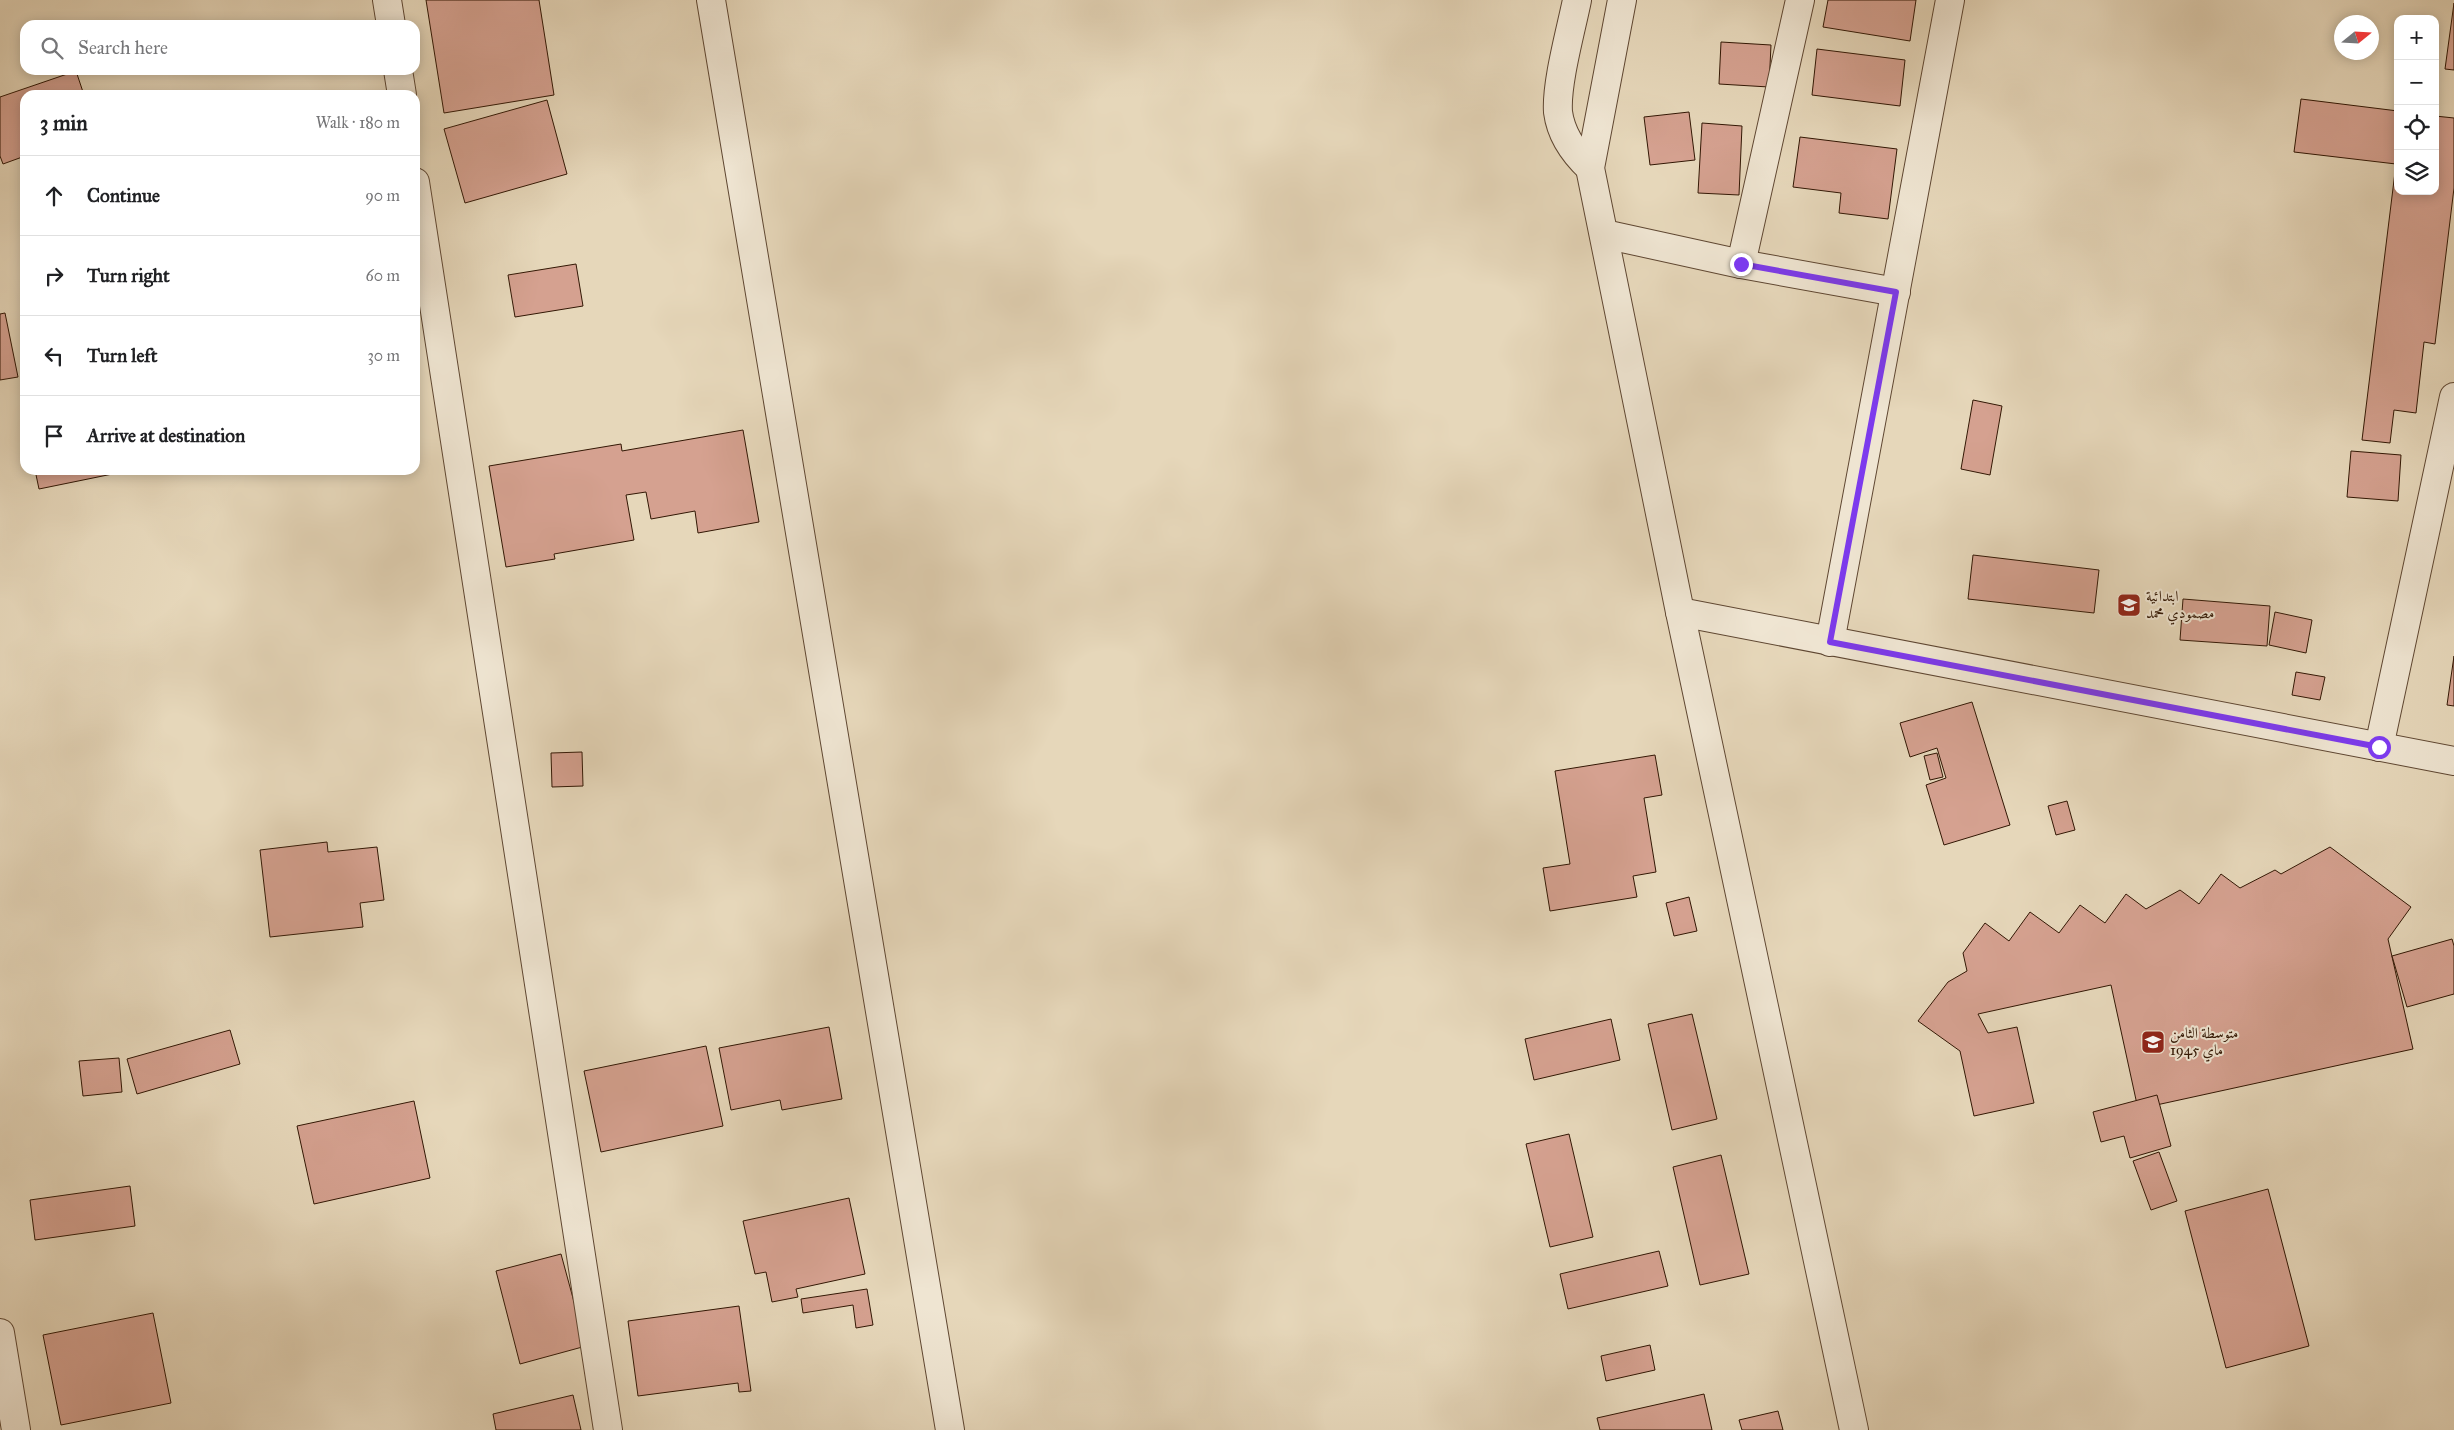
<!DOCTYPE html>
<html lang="en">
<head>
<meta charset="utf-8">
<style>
  :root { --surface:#fff; --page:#f6f6f6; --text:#202124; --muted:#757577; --line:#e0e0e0 }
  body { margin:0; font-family:"IM FELL Great Primer",Amiri,serif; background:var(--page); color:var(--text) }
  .controls { position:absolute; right:15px; top:15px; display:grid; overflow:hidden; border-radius:10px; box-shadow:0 2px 12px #0003 }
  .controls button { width:45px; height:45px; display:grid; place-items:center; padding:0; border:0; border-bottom:1px solid var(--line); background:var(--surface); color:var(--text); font:25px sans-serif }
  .compass { position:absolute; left:2334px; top:15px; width:45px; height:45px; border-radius:50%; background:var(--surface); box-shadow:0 2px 12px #0003; rotate:72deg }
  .stop { position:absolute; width:15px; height:15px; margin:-11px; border:4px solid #7c3aed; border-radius:50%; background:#fff }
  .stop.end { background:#7c3aed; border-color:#fff; box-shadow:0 1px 5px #0008 }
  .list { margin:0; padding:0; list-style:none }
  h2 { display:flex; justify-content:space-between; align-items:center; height:65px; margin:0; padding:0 20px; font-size:21px }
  h2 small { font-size:16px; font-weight:400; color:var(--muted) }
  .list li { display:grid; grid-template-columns:32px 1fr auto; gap:15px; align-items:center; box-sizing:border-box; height:80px; padding:0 20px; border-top:1px solid var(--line) }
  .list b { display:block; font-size:19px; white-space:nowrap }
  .list em { font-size:16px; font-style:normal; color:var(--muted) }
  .icon { flex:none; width:28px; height:28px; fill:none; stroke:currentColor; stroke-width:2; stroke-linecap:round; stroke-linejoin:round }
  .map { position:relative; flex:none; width:2454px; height:1430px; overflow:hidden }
  .search { position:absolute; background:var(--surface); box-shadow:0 2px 12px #0003; left:20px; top:20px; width:400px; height:55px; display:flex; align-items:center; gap:12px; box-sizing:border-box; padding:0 18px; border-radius:15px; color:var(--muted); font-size:19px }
  .panel { position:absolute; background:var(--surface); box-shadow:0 2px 12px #0003; left:20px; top:90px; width:400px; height:385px; border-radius:15px }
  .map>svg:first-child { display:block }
  .building { fill:#d5a190; stroke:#321704 }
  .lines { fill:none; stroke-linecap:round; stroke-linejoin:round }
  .minor-casing { stroke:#5f4732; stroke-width:30 }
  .minor { stroke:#efe5d2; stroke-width:28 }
  .route { stroke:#7c3aed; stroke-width:6 }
  .labels { text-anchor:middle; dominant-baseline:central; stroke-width:4; stroke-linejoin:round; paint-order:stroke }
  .poi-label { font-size:15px; fill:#321704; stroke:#efe5d2; text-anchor:start }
</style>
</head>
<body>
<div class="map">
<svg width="2454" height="1430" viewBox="0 0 2454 1430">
  <rect width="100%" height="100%" fill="#e6d7ba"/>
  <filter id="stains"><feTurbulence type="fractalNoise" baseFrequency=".004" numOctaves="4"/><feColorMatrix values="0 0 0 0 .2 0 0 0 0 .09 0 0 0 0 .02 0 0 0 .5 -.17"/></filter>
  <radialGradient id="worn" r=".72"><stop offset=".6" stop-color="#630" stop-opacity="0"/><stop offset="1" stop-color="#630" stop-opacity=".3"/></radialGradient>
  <!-- building -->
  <g class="building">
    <polygon points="426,0 539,0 554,95 444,113"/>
    <polygon points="1828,0 1916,0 1910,41 1823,27"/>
    <polygon points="2454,3 2454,70 2445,69"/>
    <polygon points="1721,42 1771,45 1769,87 1719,84"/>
    <polygon points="1817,49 1905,60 1900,106 1812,95"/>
    <polygon points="76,71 84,95 25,95 25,156 3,164 0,156 0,97"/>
    <polygon points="2301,99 2398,111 2398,191 2435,191 2435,116 2454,118 2454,188 2435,344 2424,342 2416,413 2394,410 2390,443 2362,440 2396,164 2294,152"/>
    <polygon points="547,100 567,174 465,203 444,129"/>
    <polygon points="1689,112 1695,160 1650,165 1644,117"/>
    <polygon points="1702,123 1742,126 1739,195 1698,193"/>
    <polygon points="1800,137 1897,149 1888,219 1839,213 1841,193 1793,187"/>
    <polygon points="576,264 583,306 515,317 508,275"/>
    <polygon points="5,313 18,377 0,380 0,314"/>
    <polygon points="1973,400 2002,406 1990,475 1961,469"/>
    <polygon points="743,430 759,522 698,533 695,511 651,519 646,492 626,495 634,540 554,554 555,559 506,567 489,466 621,444 622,451"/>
    <polygon points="2351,451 2401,455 2398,501 2347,497"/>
    <polygon points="35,470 132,470 39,489"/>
    <polygon points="1973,555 2099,570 2094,613 1968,599"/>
    <polygon points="2183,599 2270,606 2267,646 2180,640"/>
    <polygon points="2275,612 2312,620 2306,653 2269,645"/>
    <polygon points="2454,656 2454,706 2447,705"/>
    <polygon points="2296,672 2325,677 2320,700 2292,695"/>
    <polygon points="1972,702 2010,825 1944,845 1926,785 1946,778 1937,748 1910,757 1900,723"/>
    <polygon points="582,752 583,786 552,787 551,753"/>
    <polygon points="1937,753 1943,777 1930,780 1924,756"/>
    <polygon points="1655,755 1662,795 1644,798 1656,872 1633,876 1637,897 1550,911 1543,868 1570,864 1555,771"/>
    <polygon points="2067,801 2075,830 2056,835 2048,806"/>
    <polygon points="327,842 328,852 377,847 384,900 360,903 363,927 270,937 260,850"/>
    <polygon points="2330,847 2411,907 2388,939 2413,1049 2138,1109 2111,985 1978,1014 1988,1033 2017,1027 2034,1103 1974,1116 1960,1051 1918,1021 1948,982 1967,971 1963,953 1985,923 2009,941 2030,912 2059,933 2080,905 2105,923 2126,894 2146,909 2180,890 2199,904 2221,874 2240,888 2275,870 2281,874"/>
    <polygon points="1689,897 1697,931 1674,936 1666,903"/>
    <polygon points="2452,939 2454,946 2454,994 2407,1007 2392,956"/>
    <polygon points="1692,1014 1717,1119 1672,1130 1648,1024"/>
    <polygon points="1611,1019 1620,1060 1534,1080 1525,1039"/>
    <polygon points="829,1027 842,1099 782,1110 780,1100 731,1110 719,1048"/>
    <polygon points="230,1030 240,1064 137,1094 127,1059"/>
    <polygon points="706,1046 723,1126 601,1152 584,1071"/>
    <polygon points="119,1058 122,1092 83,1096 79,1061"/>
    <polygon points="2157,1095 2171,1146 2130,1158 2124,1136 2101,1142 2093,1112"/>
    <polygon points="414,1101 430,1178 314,1204 297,1126"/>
    <polygon points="1569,1134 1593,1237 1550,1247 1526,1144"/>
    <polygon points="2159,1152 2177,1201 2151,1210 2133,1161"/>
    <polygon points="1721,1155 1749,1274 1700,1285 1673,1167"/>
    <polygon points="130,1186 135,1226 35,1240 30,1200"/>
    <polygon points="2268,1189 2309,1346 2226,1368 2185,1211"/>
    <polygon points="849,1198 865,1274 796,1289 798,1297 772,1302 766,1272 755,1274 743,1221"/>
    <polygon points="1659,1251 1668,1286 1568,1309 1560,1274"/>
    <polygon points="561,1254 586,1346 520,1364 496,1271"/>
    <polygon points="867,1289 873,1325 856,1328 853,1305 803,1313 801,1299"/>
    <polygon points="739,1306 751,1391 739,1392 738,1383 638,1396 628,1321"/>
    <polygon points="153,1313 171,1403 61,1425 43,1335"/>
    <polygon points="1650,1345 1655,1370 1606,1381 1601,1356"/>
    <polygon points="1704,1394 1712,1430 1600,1430 1597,1418"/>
    <polygon points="573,1395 581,1430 496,1430 493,1414"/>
    <polygon points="1778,1411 1783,1430 1742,1430 1739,1420"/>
  </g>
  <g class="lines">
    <!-- minor casing -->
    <g class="minor-casing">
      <g id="minor">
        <polyline points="387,0 391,25"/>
        <polyline points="711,0 950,1430"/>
        <path d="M1577,0c-6,30 -21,83 -19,112 3,23 16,41 32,56"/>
        <polyline points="1622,0 1590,168 1680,612 1854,1430"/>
        <polyline points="398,70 402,95"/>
        <polyline points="415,182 608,1430"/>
        <polyline points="1604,234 1741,264 1896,292"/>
        <polyline points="1741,264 1800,0"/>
        <polyline points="1680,612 2454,761"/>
        <polyline points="1830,642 1950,0"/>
        <polyline points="2379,747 2454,397"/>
        <polyline points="0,1333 16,1430"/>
      </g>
    </g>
    <!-- minor -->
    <use href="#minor" class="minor"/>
  </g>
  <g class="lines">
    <!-- route -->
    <polyline class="route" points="1741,264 1896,292 1830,642 2379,747"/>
  </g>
  <!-- icons -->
  <defs>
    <g id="school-square" transform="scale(1.25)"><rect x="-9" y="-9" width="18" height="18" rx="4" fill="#8f2418" stroke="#efe5d2"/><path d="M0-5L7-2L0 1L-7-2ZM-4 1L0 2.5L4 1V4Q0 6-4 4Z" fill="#fff"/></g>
  </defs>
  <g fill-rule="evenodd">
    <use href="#school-square" x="2129" y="605"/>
    <use href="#school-square" x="2153" y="1042"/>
  </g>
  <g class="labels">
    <!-- poi labels -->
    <g class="poi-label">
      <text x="2146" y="596">ابتدائية<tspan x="2146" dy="17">مصمودي محمد</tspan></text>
      <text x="2170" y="1033">متوسطة الثامن<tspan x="2170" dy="17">ماي 1945</tspan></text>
    </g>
  </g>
  <rect width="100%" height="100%" filter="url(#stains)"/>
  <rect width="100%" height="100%" fill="url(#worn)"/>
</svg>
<div class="controls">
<button>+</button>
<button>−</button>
<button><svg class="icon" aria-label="locate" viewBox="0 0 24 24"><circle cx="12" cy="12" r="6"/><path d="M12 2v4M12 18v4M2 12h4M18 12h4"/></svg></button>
<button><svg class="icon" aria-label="layers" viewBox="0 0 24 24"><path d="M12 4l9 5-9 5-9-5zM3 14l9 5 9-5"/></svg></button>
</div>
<svg class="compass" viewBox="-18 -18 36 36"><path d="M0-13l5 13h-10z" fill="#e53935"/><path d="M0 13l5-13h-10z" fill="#757577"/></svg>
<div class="stop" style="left:2379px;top:747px"></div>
<div class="stop end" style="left:1741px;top:264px"></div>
<div class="search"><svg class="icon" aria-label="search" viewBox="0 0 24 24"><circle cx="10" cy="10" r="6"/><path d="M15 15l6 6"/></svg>Search here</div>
<section class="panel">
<h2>3 min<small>Walk · 180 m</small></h2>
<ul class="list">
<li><svg class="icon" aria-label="ahead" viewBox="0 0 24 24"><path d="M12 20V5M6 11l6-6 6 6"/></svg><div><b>Continue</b></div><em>90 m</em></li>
<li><svg class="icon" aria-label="right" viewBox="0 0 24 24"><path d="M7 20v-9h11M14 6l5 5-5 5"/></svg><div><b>Turn right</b></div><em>60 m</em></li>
<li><svg class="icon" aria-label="left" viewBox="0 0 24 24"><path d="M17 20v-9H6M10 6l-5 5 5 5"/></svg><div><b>Turn left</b></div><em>30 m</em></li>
<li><svg class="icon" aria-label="arrive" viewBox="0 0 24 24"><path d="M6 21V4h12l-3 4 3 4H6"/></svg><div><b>Arrive at destination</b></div></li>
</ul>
</section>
</div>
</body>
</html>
